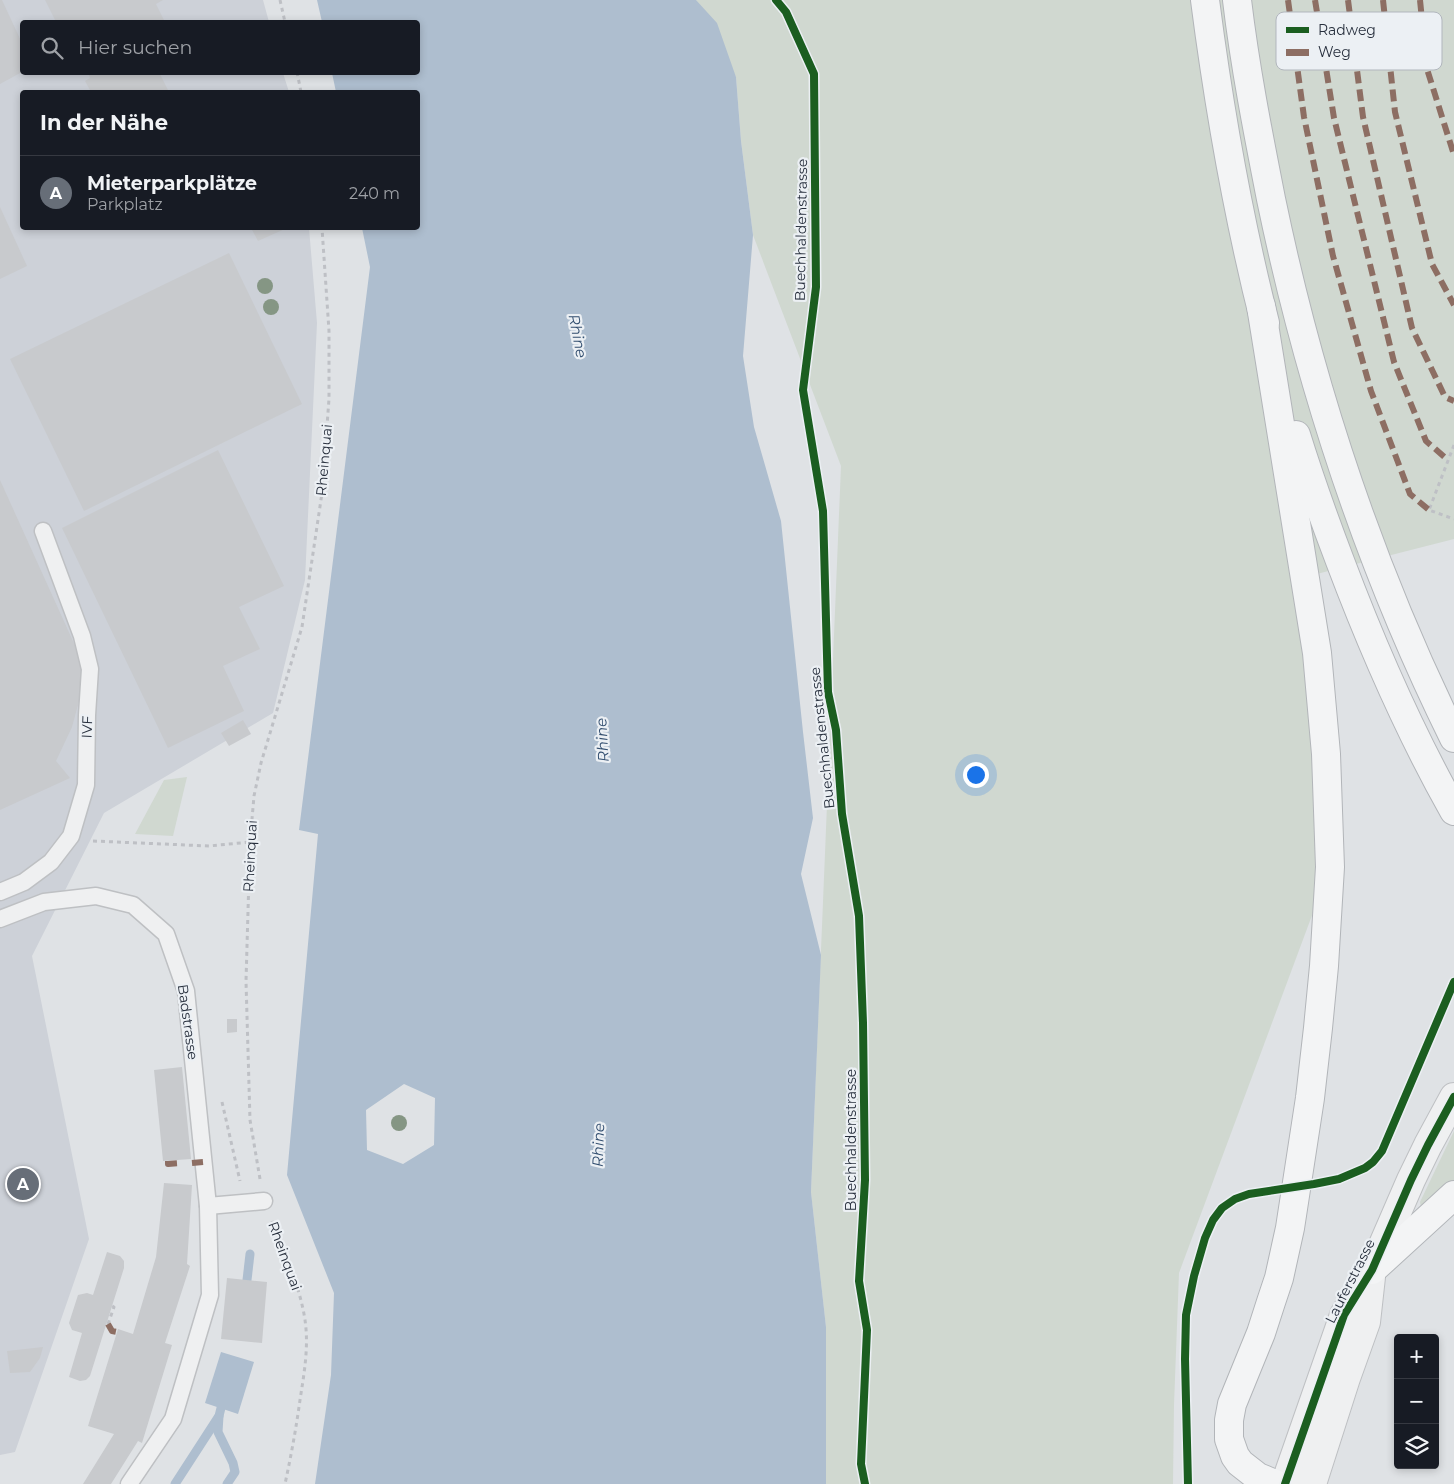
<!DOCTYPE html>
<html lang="de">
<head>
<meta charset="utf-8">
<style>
  :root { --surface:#171b24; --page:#20242c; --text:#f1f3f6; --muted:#9ea1a6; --line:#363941; --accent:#676e78 }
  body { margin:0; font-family:Montserrat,sans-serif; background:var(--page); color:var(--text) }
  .controls { position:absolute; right:15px; bottom:15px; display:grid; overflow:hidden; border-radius:5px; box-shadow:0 2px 8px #0003 }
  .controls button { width:45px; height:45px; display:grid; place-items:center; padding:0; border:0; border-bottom:1px solid var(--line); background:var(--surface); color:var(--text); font:25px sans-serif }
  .you { position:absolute; left:975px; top:774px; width:18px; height:18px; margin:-12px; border:4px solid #fff; border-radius:50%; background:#1a73e8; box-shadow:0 0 0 8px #1a73e833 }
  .badge { display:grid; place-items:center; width:32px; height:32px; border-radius:50%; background:var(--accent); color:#fff; font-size:16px; font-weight:700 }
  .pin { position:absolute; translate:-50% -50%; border:2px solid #fff; box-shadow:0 1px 5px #0006 }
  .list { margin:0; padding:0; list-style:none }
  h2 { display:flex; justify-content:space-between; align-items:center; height:65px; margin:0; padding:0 20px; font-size:21px }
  h2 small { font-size:16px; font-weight:400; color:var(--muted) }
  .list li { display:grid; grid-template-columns:32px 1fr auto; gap:15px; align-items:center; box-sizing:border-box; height:75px; padding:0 20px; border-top:1px solid var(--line) }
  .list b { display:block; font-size:19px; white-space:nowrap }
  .list p { margin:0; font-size:16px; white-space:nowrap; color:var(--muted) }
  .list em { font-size:16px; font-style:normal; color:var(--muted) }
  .icon { flex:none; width:28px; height:28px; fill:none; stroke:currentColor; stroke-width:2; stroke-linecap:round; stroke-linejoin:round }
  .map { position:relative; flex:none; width:1454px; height:1484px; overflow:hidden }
  .search { position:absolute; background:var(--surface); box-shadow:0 2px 8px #0003; left:20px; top:20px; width:400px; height:55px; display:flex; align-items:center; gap:12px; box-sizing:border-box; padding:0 18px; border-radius:5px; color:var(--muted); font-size:19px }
  .panel { position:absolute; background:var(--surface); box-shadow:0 2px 8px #0003; left:20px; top:90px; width:400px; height:140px; border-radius:5px }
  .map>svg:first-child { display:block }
  .built { fill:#cdd1d8 }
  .green { fill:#d0d8d0 }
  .water { fill:#aebecf; fill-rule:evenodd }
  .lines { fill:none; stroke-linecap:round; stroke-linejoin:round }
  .stream { stroke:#aebecf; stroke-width:9 }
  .building { fill:#c8cacd }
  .service-casing { stroke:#bec0c3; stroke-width:19 }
  .tertiary-casing { stroke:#bec0c3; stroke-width:30 }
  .trunk-casing { stroke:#b2b5b9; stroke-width:30 }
  .path { stroke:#bec0c5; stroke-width:3; stroke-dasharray:4 4; stroke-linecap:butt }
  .service { stroke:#eff0f1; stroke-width:16 }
  .tertiary { stroke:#eff0f1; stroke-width:28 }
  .trunk { stroke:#f3f4f5; stroke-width:28 }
  .quiet { stroke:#8d6e63; stroke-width:6; stroke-dasharray:12 6; stroke-linecap:butt }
  .cycleway-casing { stroke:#ecf0f4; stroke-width:11 }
  .cycleway { stroke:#1b5e20; stroke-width:8 }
  .tree { fill:#859684 }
  .labels { text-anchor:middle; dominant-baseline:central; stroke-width:4.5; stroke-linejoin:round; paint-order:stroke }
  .street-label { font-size:14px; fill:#272f3d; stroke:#ecf0f4 }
  .water-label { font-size:15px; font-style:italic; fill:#324e6f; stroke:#ecf0f4 }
  .key { fill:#ecf0f4; stroke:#b1b6bd; stroke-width:1 }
  .key-label { font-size:14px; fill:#272f3d }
</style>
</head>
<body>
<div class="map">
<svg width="1454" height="1484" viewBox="0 0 1454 1484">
  <rect width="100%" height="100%" fill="#dfe2e5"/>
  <!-- built -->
  <polygon class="built" points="0,0 263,0 269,22 22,22 22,72 283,73 289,92 22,92 22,228 309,228 317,323 305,580 273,713 104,813 32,956 89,1239 15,1452 0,1455"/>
  <!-- green -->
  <g class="green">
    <polygon points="696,0 1454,0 1454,539 1305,577 1330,867 1179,1273 1174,1405 1173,1484 826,1484 826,1327 811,1192 841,466 753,235 741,141 736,77"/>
    <polygon points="187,777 173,836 135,834 164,780"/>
    <polygon points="1454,1131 1454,1183 1421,1207 1420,1202"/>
  </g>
  <!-- water -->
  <g class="water">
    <path d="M317,0h379l21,23 19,54 5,64 12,94 -10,121 11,71 27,94 22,211 10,86 -12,56 20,81 -10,237 15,135v157h-511l16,-109 3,-82 -47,-118 31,-341 -19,-4 71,-563 -8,-39h56v-136h-82l-4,-19 86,-1v-50h-96zM404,1084l31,14 -1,47 -31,19 -36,-14 -1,-40z"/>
    <polygon points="221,1352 254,1362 238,1414 205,1403"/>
  </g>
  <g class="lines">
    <!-- stream -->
    <g class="stream">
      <polyline points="247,1280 250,1254"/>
      <polyline points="219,1416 218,1432 233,1463 235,1472 227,1484"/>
      <polyline points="175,1484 219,1416 221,1408"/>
    </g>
  </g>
  <!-- building -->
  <g class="building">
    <polygon points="0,0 2,0 22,43 22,72 0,84"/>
    <polygon points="45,0 163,0 156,4 165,22 56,22"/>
    <polygon points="88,72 159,72 169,92 91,92 85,81 90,78"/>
    <polygon points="0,207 27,266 0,279"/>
    <polygon points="251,228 287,228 258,241"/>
    <polygon points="229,253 302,404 84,511 10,359"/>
    <polygon points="218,450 284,586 239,607 260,649 223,666 244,711 168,748 62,528"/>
    <polygon points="0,480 77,650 84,683 72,727 56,761 70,778 0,810"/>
    <polygon points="243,720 251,734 229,746 221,733"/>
    <polygon points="227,1019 237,1019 237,1032 227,1033"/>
    <polygon points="182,1067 191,1159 163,1161 154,1070"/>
    <polygon points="164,1183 192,1185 187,1264 190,1266 165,1343 172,1345 142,1443 138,1441 111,1484 83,1484 114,1434 88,1426 118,1329 133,1334 156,1257"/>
    <polygon points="107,1252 120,1256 124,1261 124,1268 90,1376 86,1380 80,1381 69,1377 82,1333 72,1330 69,1323 78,1295 87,1293 93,1295"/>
    <polygon points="227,1278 267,1282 262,1343 221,1339"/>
    <polygon points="43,1347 40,1358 30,1372 10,1373 7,1351"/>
  </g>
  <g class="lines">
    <!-- service casing -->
    <g class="service-casing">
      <g id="service">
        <polyline points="0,892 24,882 51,862 71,836 86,785 87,715 90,669 82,636 43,531"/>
        <polyline points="0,919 44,902 96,896 133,905 166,934 186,991 208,1206 264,1201"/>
        <polyline points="129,1484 173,1419 210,1295 208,1206"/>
      </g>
    </g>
    <!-- tertiary casing -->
    <g class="tertiary-casing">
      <g id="tertiary">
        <polyline points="1285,1484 1344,1315 1372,1270 1411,1180 1428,1145 1454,1097"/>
        <polyline points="1312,1484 1346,1378 1366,1322 1371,1277"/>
      </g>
    </g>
    <!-- trunk casing -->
    <g class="trunk-casing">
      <g id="trunk">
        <path d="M1205,0c14,108 33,217 60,323"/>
        <path d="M1237,0c8,67 21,133 34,199 39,188 98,367 183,539"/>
        <polyline points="1261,306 1317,653 1326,754 1330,867 1324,966 1318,1028 1310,1098 1290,1228 1279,1278 1271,1302 1261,1333 1232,1404 1229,1420 1229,1439 1235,1456 1240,1463 1258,1477 1275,1484"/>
        <path d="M1296,435c13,42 28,84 44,126 32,85 69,170 114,250"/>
        <polyline points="1372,1270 1454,1195"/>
      </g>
    </g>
    <!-- path -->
    <g class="path">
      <polyline points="280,0 285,22"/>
      <polyline points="297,72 301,92"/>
      <polyline points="1454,445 1429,510 1454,519"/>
      <polyline points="93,841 209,846 250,842"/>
      <polyline points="222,1102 240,1181"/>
      <polyline points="260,1179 250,1120 246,981 250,842 254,796 261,763 302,627 322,493 329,399 329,331 322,228"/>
      <path d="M272,1221c12,32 28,65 33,99 4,27 -1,54 -5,80 -4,29 -9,56 -15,84"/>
      <polyline points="108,1324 114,1307 112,1306"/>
    </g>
    <!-- service -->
    <use href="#service" class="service"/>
    <!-- tertiary -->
    <use href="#tertiary" class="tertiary"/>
    <!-- trunk -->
    <use href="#trunk" class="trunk"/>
    <!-- quiet -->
    <g class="quiet">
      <polyline points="1288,0 1304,117 1333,256 1371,391 1410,494 1429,510"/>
      <polyline points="1315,0 1334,118 1394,362 1426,441 1448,460"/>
      <polyline points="1348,0 1363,117 1412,328 1445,397 1454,401"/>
      <polyline points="1383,0 1395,112 1432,264 1454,305"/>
      <polyline points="1420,0 1427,69 1454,155"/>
      <polyline points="168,1161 168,1164 182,1163"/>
      <polyline points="192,1163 203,1162"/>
      <polyline points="108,1324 112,1331 117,1332"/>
    </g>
    <!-- cycleway casing -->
    <g class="cycleway-casing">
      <g id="cycleway">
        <polyline points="776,0 786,12 814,74 816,287 803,390 823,511 828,692 836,730 842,814 859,916 863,1023 865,1180 859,1281 867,1330 861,1464 865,1484"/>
        <polyline points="1188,1484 1185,1359 1186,1315 1194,1276 1205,1238 1213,1220 1222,1208 1235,1199 1249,1194 1314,1184 1339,1179 1365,1168 1373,1162 1382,1151 1454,982"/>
        <polyline points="1285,1484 1344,1315 1372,1270 1411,1180 1428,1145 1454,1097"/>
      </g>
    </g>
    <!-- cycleway -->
    <use href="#cycleway" class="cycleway"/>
  </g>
  <!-- trees -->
  <g class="tree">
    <circle cx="265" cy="286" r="8"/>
    <circle cx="271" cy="307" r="8"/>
    <circle cx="399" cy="1123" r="8"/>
  </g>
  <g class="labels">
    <!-- street labels -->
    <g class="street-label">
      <text transform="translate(801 230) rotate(-89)">Buechhaldenstrasse</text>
      <text transform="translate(324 460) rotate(-85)">Rheinquai</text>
      <text transform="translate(87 727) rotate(-88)">IVF</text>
      <text transform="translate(822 738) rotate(-96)">Buechhaldenstrasse</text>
      <text transform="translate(250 856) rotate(-87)">Rheinquai</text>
      <text transform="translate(188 1022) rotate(82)">Badstrasse</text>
      <text transform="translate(851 1140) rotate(-90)">Buechhaldenstrasse</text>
      <text transform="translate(285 1256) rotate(70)">Rheinquai</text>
      <text transform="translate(1350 1281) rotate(-63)">Lauferstrasse</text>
    </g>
    <!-- water labels -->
    <g class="water-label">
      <text transform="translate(578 336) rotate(79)">Rhine</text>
      <text transform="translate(602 740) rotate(-93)">Rhine</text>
      <text transform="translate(598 1145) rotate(-88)">Rhine</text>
    </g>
  </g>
  <!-- legend -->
  <rect x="1276" y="12" width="166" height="58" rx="8" class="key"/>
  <rect x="1286" y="27" width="23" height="6" fill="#1b5e20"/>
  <rect x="1286" y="49" width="23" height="7" fill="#8d6e63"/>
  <g class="key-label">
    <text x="1318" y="35">Radweg</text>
    <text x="1318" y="57">Weg</text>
  </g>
</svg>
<div class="controls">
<button>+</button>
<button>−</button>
<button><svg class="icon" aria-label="layers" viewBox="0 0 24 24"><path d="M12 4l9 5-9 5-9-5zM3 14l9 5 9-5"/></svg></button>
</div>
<div class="you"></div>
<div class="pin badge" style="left:23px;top:1184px">A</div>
<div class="search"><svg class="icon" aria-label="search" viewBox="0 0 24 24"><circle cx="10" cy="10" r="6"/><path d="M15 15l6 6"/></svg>Hier suchen</div>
<section class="panel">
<h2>In der Nähe<small></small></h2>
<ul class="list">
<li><span class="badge">A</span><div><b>Mieterparkplätze</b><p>Parkplatz</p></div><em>240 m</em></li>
</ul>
</section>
</div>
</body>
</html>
